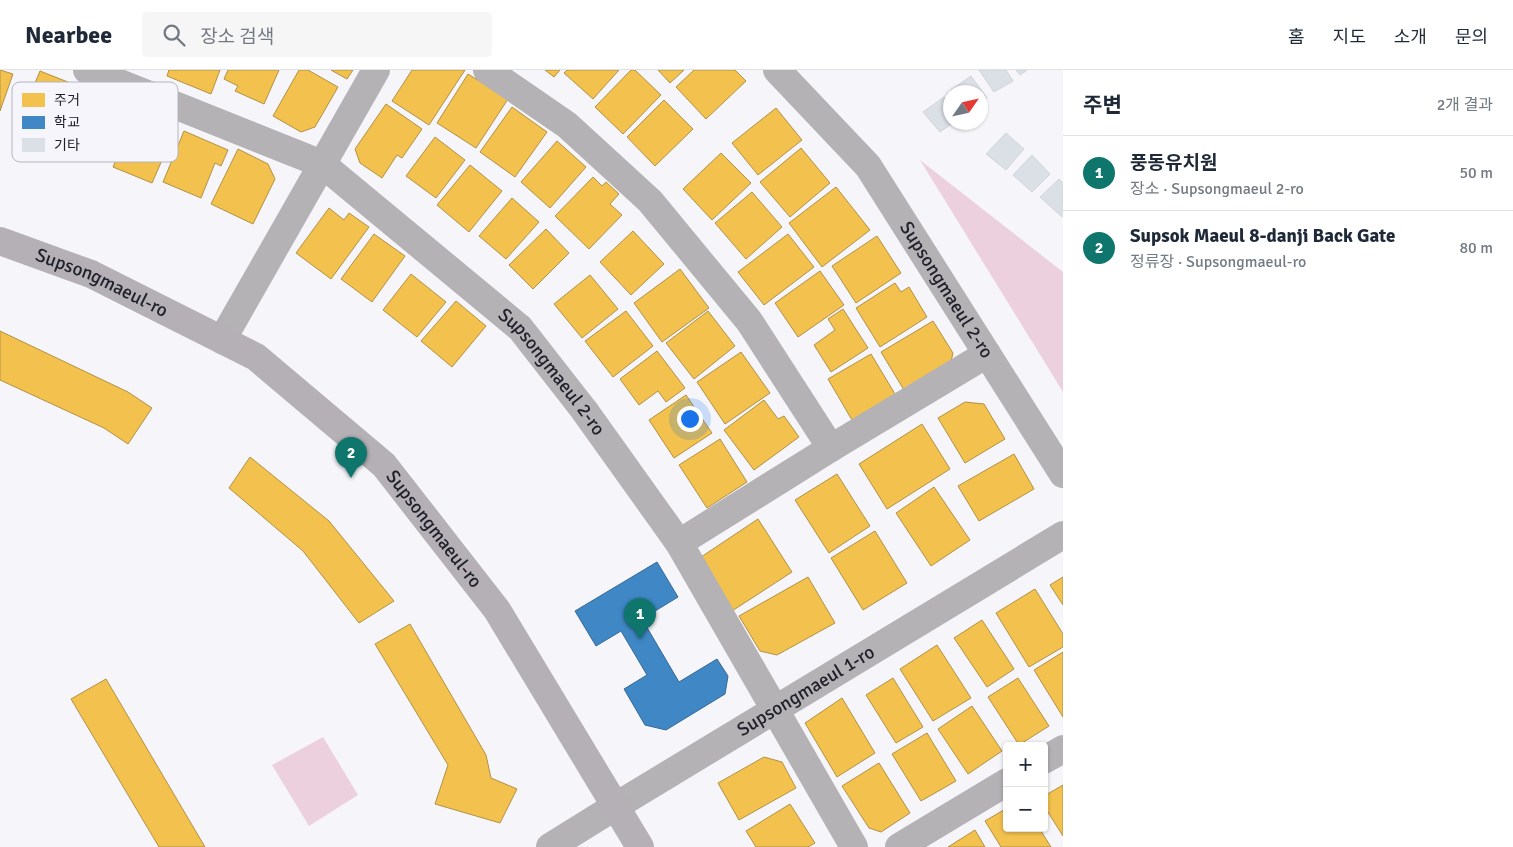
<!DOCTYPE html>
<html lang="ko">
<head>
<meta charset="utf-8">
<style>
  :root { --surface:#fff; --page:#f6f6f7; --text:#1f2937; --muted:#747a83; --line:#e0e1e3; --accent:#0f766e }
  body { margin:0; font-family:Signika,"Noto Sans KR",sans-serif; background:var(--page); color:var(--text) }
  .controls { position:absolute; right:15px; bottom:15px; display:grid; overflow:hidden; border-radius:5px; box-shadow:0 1px 4px #0004 }
  .controls button { width:45px; height:45px; display:grid; place-items:center; padding:0; border:0; border-bottom:1px solid var(--line); background:var(--surface); color:var(--text); font:25px sans-serif }
  .compass { position:absolute; left:943px; top:15px; width:45px; height:45px; border-radius:50%; background:var(--surface); box-shadow:0 1px 4px #0004; rotate:56deg }
  .you { position:absolute; left:689px; top:348px; width:18px; height:18px; margin:-12px; border:4px solid #fff; border-radius:50%; background:#1a73e8; box-shadow:0 0 0 8px #1a73e833 }
  .badge { display:grid; place-items:center; width:32px; height:32px; border-radius:50%; background:var(--accent); color:#fff; font-size:16px; font-weight:700 }
  .pin { position:absolute; translate:-50% -41px; filter:drop-shadow(0 1px 2px #0008) }
  .pin::after { content:''; position:absolute; top:26px; width:18px; height:15px; background:inherit; clip-path:polygon(0 0,100% 0,50% 100%) }
  .list { margin:0; padding:0; list-style:none }
  h2 { display:flex; justify-content:space-between; align-items:center; height:65px; margin:0; padding:0 20px; font-size:21px }
  h2 small { font-size:16px; font-weight:400; color:var(--muted) }
  .list li { display:grid; grid-template-columns:32px 1fr auto; gap:15px; align-items:center; box-sizing:border-box; height:75px; padding:0 20px; border-top:1px solid var(--line) }
  .list b { display:block; font-size:19px; white-space:nowrap }
  .list p { margin:0; font-size:16px; white-space:nowrap; color:var(--muted) }
  .list em { font-size:16px; font-style:normal; color:var(--muted) }
  .icon { flex:none; width:28px; height:28px; fill:none; stroke:currentColor; stroke-width:2; stroke-linecap:round; stroke-linejoin:round }
  .map { position:relative; flex:none; width:1063px; height:777px; overflow:hidden }
  header { display:flex; align-items:center; gap:30px; box-sizing:border-box; height:70px; padding:0 25px; background:var(--surface); border-bottom:1px solid var(--line) }
  header strong { font-size:24px }
  nav { display:flex; gap:28px; margin-inline-start:auto; font-size:18px }
  .search { width:350px; height:45px; background:var(--page); display:flex; align-items:center; gap:12px; box-sizing:border-box; padding:0 18px; border-radius:5px; color:var(--muted); font-size:19px }
  main { display:flex }
  aside { flex:1; background:var(--surface) }
  .map>svg:first-child { display:block }
  .green { fill:#edd0de }
  .homes { fill:#f2c14e; stroke:#b39144 }
  .schools { fill:#3f88c5; stroke:#366997 }
  .building { fill:#dbe0e6; stroke:#d1d4db }
  .lines { fill:none; stroke-linecap:round; stroke-linejoin:round }
  .minor { stroke:#b4b2b5; stroke-width:28 }
  .tertiary { stroke:#b4b2b5; stroke-width:28 }
  .secondary { stroke:#b4b0b5; stroke-width:28 }
  .labels { text-anchor:middle; dominant-baseline:central; stroke-width:5; stroke-linejoin:round; paint-order:stroke }
  .street-label { font-size:19px; fill:#21212c; stroke:#f5f5fb }
  .key { fill:#f5f5fb; stroke:#b5b5bd; stroke-width:1 }
  .key-label { font-size:14px; fill:#21212c }
</style>
</head>
<body>
<header>
<strong>Nearbee</strong>
<div class="search"><svg class="icon" aria-label="search" viewBox="0 0 24 24"><circle cx="10" cy="10" r="6"/><path d="M15 15l6 6"/></svg>장소 검색</div>
<nav><a>홈</a><a>지도</a><a>소개</a><a>문의</a></nav>
</header>
<main>
<div class="map">
<svg width="1063" height="777" viewBox="0 0 1063 777">
  <rect width="100%" height="100%" fill="#f6f6fa"/>
  <!-- green -->
  <g class="green">
    <polygon points="920,90 1063,202 1063,322"/>
    <polygon points="323,667 358,725 309,756 272,695"/>
  </g>
  <!-- homes -->
  <g class="homes">
    <polygon points="0,0 13,4 0,41"/>
    <polygon points="169,0 220,0 211,24 167,6"/>
    <polygon points="228,0 279,0 264,34 235,21 238,16 224,9"/>
    <polygon points="299,0 308,0 338,17 315,57 301,62 273,46"/>
    <polygon points="331,0 353,0 347,9"/>
    <polygon points="412,0 465,0 429,55 392,31"/>
    <polygon points="545,0 560,0 554,7"/>
    <polygon points="567,0 619,0 593,29 564,3"/>
    <polygon points="631,0 635,0 661,25 623,64 595,37"/>
    <polygon points="658,0 684,0 670,13"/>
    <polygon points="694,0 735,0 746,11 706,49 676,17"/>
    <polygon points="40,1 78,16 57,70 18,54"/>
    <polygon points="468,4 508,29 476,78 437,53"/>
    <polygon points="664,30 693,59 655,96 627,67"/>
    <polygon points="386,34 422,59 402,88 397,85 382,108 360,93 355,79"/>
    <polygon points="512,37 547,62 515,107 480,82"/>
    <polygon points="776,38 802,70 758,105 732,73"/>
    <polygon points="138,39 177,56 152,113 113,97"/>
    <polygon points="184,61 228,80 221,96 215,93 201,128 163,112"/>
    <polygon points="435,67 465,90 436,128 406,106"/>
    <polygon points="557,71 586,97 550,138 521,112"/>
    <polygon points="801,78 830,113 790,147 760,112"/>
    <polygon points="238,79 268,94 275,109 253,154 211,134"/>
    <polygon points="721,83 751,113 712,150 683,119"/>
    <polygon points="470,95 502,121 469,162 437,135"/>
    <polygon points="593,107 602,116 606,112 619,124 610,134 622,145 589,179 555,146"/>
    <polygon points="836,117 870,160 822,197 789,153"/>
    <polygon points="752,122 782,157 746,189 715,153"/>
    <polygon points="512,128 539,152 506,189 479,166"/>
    <polygon points="329,138 344,150 349,143 369,157 331,209 296,183"/>
    <polygon points="546,159 569,183 533,219 509,195"/>
    <polygon points="633,161 664,194 631,225 600,192"/>
    <polygon points="374,164 405,186 372,232 341,209"/>
    <polygon points="788,164 814,197 764,235 738,202"/>
    <polygon points="877,166 901,203 856,233 832,196"/>
    <polygon points="680,199 709,238 662,272 634,233"/>
    <polygon points="820,201 844,235 798,267 775,233"/>
    <polygon points="411,204 446,232 417,267 383,240"/>
    <polygon points="590,205 618,239 582,268 554,234"/>
    <polygon points="895,213 901,222 909,217 927,247 880,277 856,238"/>
    <polygon points="456,231 486,256 452,297 421,271"/>
    <polygon points="843,239 868,278 831,302 814,275 835,260 828,249"/>
    <polygon points="626,241 653,276 613,307 585,271"/>
    <polygon points="708,241 735,276 694,309 666,273"/>
    <polygon points="933,251 953,283 949,300 907,325 881,282"/>
    <polygon points="0,261 128,322 152,338 128,374 104,358 0,310"/>
    <polygon points="657,281 685,318 666,332 658,321 639,335 620,309"/>
    <polygon points="741,282 770,323 725,354 697,312"/>
    <polygon points="871,284 895,324 852,350 828,309"/>
    <polygon points="686,325 712,363 674,388 649,350"/>
    <polygon points="764,330 778,349 784,346 799,367 754,400 724,360"/>
    <polygon points="965,332 984,334 1005,369 965,393 938,348"/>
    <polygon points="922,354 950,399 887,439 859,394"/>
    <polygon points="720,369 747,412 707,438 679,395"/>
    <polygon points="1014,384 1034,419 979,451 958,416"/>
    <polygon points="250,387 329,451 394,531 359,553 303,481 229,418"/>
    <polygon points="837,404 870,456 829,483 795,430"/>
    <polygon points="934,417 970,470 931,496 896,443"/>
    <polygon points="758,449 792,502 732,541 698,489"/>
    <polygon points="875,461 907,513 863,540 831,488"/>
    <polygon points="808,507 835,553 777,585 760,581 739,546"/>
    <polygon points="1063,507 1063,535 1050,515"/>
    <polygon points="1035,519 1063,564 1063,577 1029,597 996,543"/>
    <polygon points="982,550 1014,599 987,617 954,568"/>
    <polygon points="410,554 486,685 491,708 517,719 500,753 435,734 448,695 375,574"/>
    <polygon points="937,575 971,628 933,651 900,599"/>
    <polygon points="1063,582 1063,647 1034,600"/>
    <polygon points="893,608 923,657 896,673 866,625"/>
    <polygon points="1018,608 1049,656 1019,675 988,627"/>
    <polygon points="106,609 205,777 159,777 71,629"/>
    <polygon points="842,628 875,683 837,707 805,653"/>
    <polygon points="972,636 1002,681 968,704 938,659"/>
    <polygon points="927,663 956,711 921,731 892,684"/>
    <polygon points="764,687 782,692 796,718 739,750 718,713"/>
    <polygon points="879,693 910,743 881,762 869,758 842,716"/>
    <polygon points="1063,715 1063,766 1044,736 1044,726"/>
    <polygon points="790,734 815,773 808,777 756,777 746,761"/>
    <polygon points="1007,738 1007,758 1039,758 1051,777 1001,777 985,751"/>
    <polygon points="975,760 985,777 948,777"/>
  </g>
  <!-- schools -->
  <polygon class="schools" points="657,492 678,527 642,549 679,612 717,589 728,606 725,624 666,660 645,655 624,619 647,605 621,561 596,576 575,541"/>
  <!-- building -->
  <g class="building">
    <polygon points="979,0 1006,0 1013,11 994,22"/>
    <polygon points="1016,0 1027,0 1020,5"/>
    <polygon points="971,6 987,28 981,32 981,22 952,22 951,20"/>
    <polygon points="944,27 951,36 951,52 954,52 940,62 923,42"/>
    <polygon points="1006,63 1024,79 1006,100 986,84"/>
    <polygon points="1032,85 1050,104 1032,122 1013,105"/>
    <polygon points="1059,109 1063,113 1062,147 1040,127"/>
  </g>
  <g class="lines">
    <!-- minor -->
    <g class="minor">
      <path id="s1" d="M87,0l235,94 198,164 64,82 95,133 175,304"/>
      <polyline points="487,0 567,55 650,131 749,251 831,378"/>
      <path id="s2" d="M777,0l91,96 195,308"/>
      <polyline points="222,270 376,0"/>
      <polyline points="679,473 831,378 987,284"/>
      <polyline points="1044,690 1063,679"/>
      <path id="s3" d="M616,736l447,-271"/>
      <polyline points="899,777 1007,712"/>
    </g>
    <!-- tertiary -->
    <polyline class="tertiary" points="550,777 616,736"/>
    <!-- secondary -->
    <path class="secondary" id="s4" d="M0,171l91,33 165,83 128,108 113,145 143,237"/>
  </g>
  <g class="labels">
    <!-- street labels -->
    <g class="street-label">
      <text stroke="none"><textPath href="#s4" startOffset="110">Supsongmaeul-ro</textPath></text>
      <text stroke="none"><textPath href="#s2" startOffset="279">Supsongmaeul 2-ro</textPath></text>
      <text stroke="none"><textPath href="#s1" startOffset="564">Supsongmaeul 2-ro</textPath></text>
      <text stroke="none"><textPath href="#s4" startOffset="530">Supsongmaeul-ro</textPath></text>
      <text stroke="none"><textPath href="#s3" startOffset="222">Supsongmaeul 1-ro</textPath></text>
    </g>
  </g>
  <!-- legend -->
  <rect x="12" y="12" width="166" height="80" rx="8" class="key"/>
  <rect x="22" y="23" width="23" height="14" fill="#f2c14e"/>
  <rect x="22" y="46" width="23" height="13" fill="#3f88c5"/>
  <rect x="22" y="68" width="23" height="14" fill="#dbe0e6"/>
  <g class="key-label">
    <text x="54" y="35">주거</text>
    <text x="54" y="57">학교</text>
    <text x="54" y="80">기타</text>
  </g>
</svg>
<div class="controls">
<button>+</button>
<button>−</button>
</div>
<svg class="compass" viewBox="-18 -18 36 36"><path d="M0-13l5 13h-10z" fill="#e53935"/><path d="M0 13l5-13h-10z" fill="#747a83"/></svg>
<div class="you"></div>
<div class="pin badge" style="left:640px;top:569px">1</div>
<div class="pin badge" style="left:351px;top:408px">2</div>
</div>
<aside>
<h2>주변<small>2개 결과</small></h2>
<ul class="list">
<li><span class="badge">1</span><div><b>풍동유치원</b><p>장소 · Supsongmaeul 2-ro</p></div><em>50 m</em></li>
<li><span class="badge">2</span><div><b>Supsok Maeul 8-danji Back Gate</b><p>정류장 · Supsongmaeul-ro</p></div><em>80 m</em></li>
</ul>
</aside>
</main>
</body>
</html>
